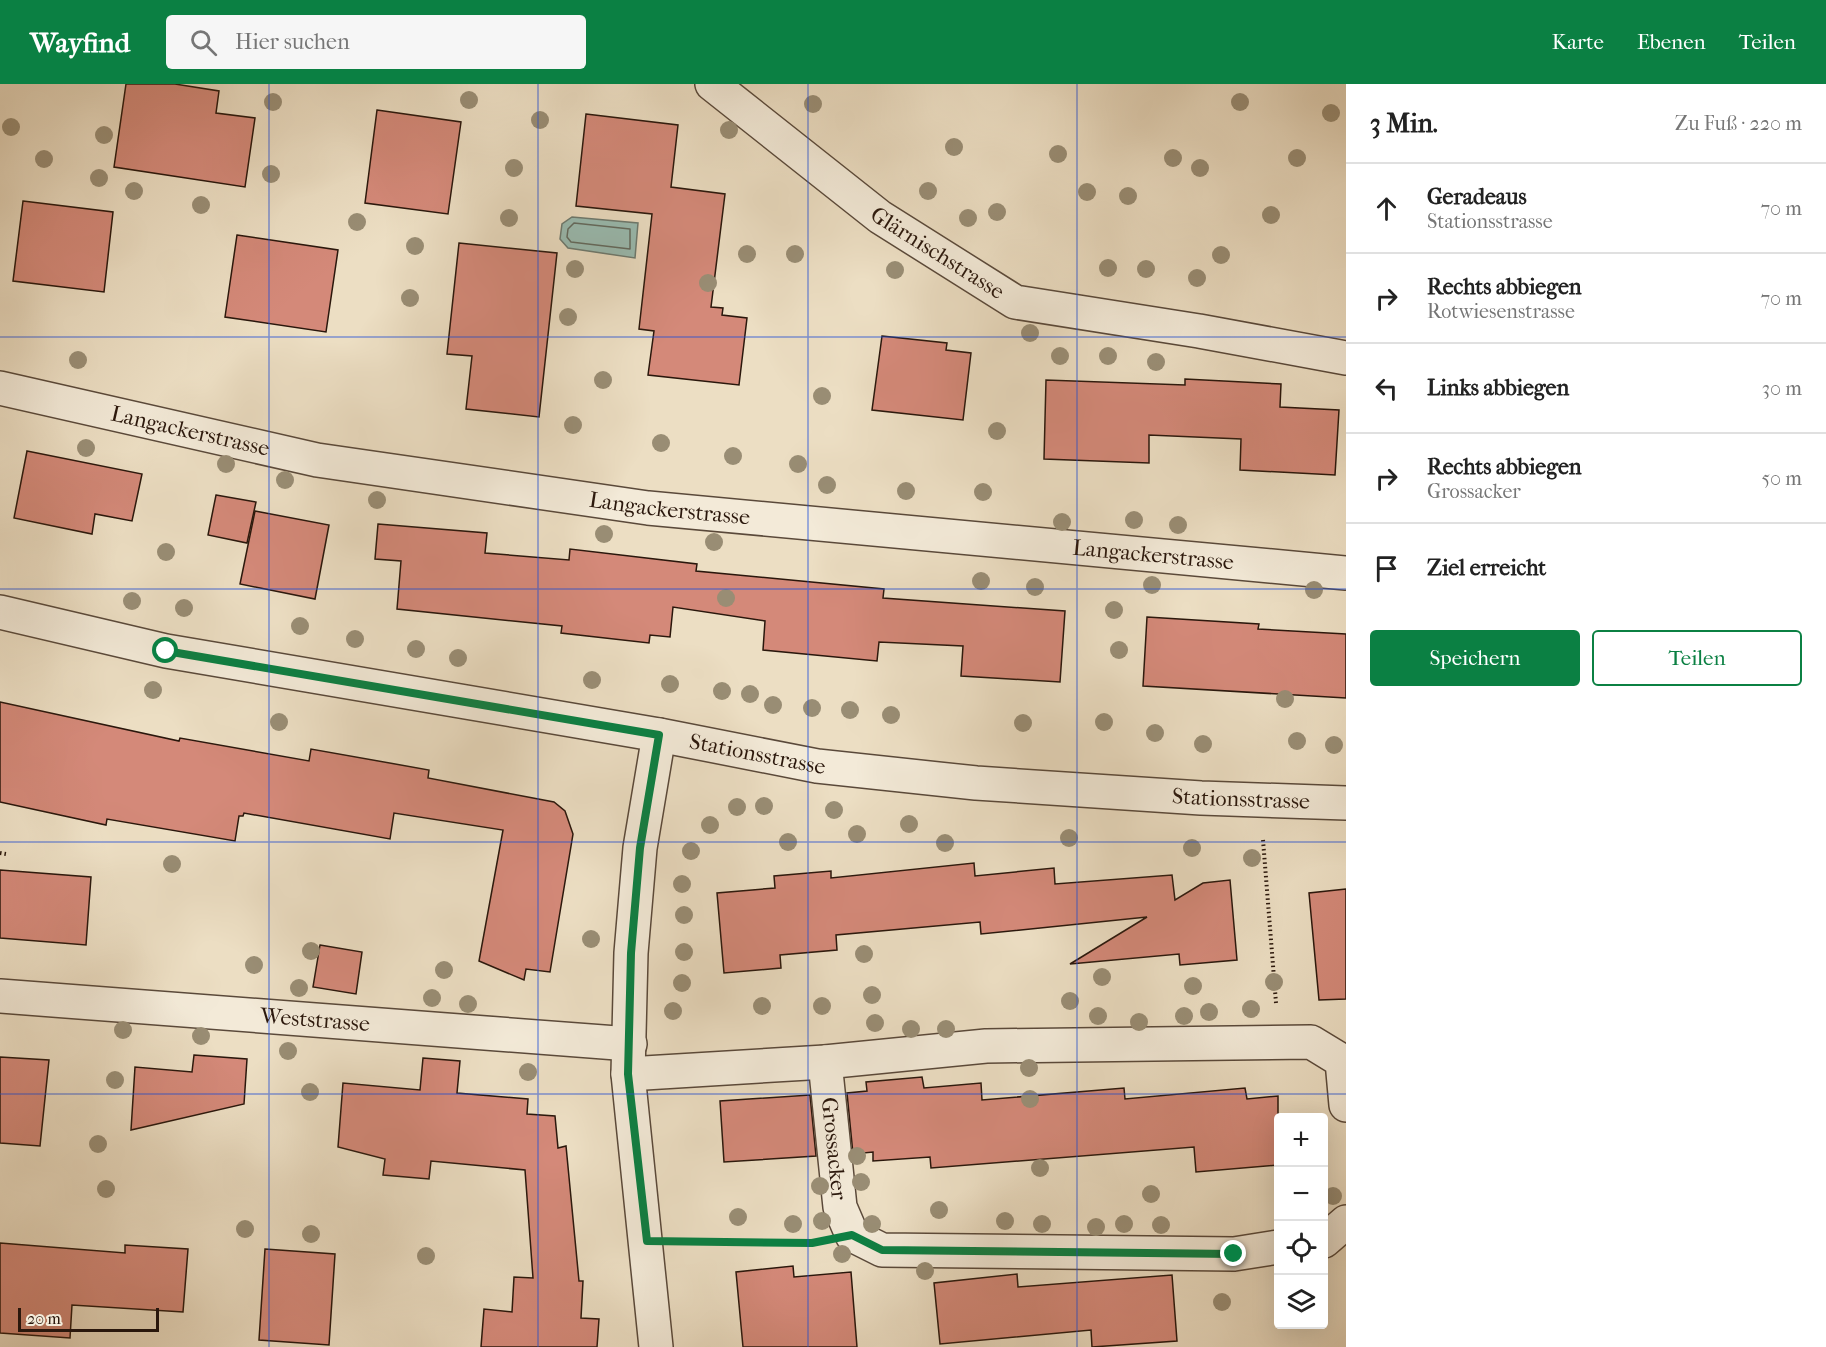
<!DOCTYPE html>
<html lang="de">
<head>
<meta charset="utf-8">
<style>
  :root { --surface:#fff; --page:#f6f6f6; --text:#222; --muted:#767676; --line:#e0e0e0; --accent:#0b8043 }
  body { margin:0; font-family:"IM FELL French Canon",serif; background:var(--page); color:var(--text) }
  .controls { position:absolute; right:18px; bottom:18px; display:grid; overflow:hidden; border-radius:6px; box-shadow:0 6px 24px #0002 }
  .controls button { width:54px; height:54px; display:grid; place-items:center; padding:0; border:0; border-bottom:2px solid var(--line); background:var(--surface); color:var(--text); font:30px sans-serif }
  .scale { position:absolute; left:18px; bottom:15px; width:141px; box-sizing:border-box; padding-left:6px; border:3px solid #2a170c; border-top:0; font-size:16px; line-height:21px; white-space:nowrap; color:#2a170c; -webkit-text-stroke:4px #f3ead8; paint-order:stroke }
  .stop { position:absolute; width:18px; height:18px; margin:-14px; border:4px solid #0b8043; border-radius:50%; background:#fff }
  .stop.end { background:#0b8043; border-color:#fff; box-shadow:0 2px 6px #0008 }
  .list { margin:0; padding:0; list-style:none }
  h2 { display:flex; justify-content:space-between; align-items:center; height:78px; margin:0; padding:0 24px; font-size:26px }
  h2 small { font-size:20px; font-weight:400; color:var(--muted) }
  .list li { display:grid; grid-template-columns:39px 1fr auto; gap:18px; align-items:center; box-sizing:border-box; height:90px; padding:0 24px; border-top:2px solid var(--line) }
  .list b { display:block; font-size:22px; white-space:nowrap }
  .list p { margin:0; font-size:20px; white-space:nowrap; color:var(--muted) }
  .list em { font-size:20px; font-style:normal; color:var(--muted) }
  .actions { display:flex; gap:12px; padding:18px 24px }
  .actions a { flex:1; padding:14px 0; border:2px solid var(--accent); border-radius:6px; text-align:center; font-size:21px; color:var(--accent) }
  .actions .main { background:var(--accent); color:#fff }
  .icon { flex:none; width:33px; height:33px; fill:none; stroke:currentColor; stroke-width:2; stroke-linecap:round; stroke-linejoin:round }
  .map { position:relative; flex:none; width:1346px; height:1263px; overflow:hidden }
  header { display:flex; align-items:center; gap:36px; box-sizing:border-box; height:84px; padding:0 30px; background:var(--accent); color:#fff }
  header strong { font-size:28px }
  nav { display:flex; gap:33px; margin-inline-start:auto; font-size:21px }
  .search { width:420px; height:54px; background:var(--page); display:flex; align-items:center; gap:15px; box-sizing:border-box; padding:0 21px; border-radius:6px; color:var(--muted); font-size:22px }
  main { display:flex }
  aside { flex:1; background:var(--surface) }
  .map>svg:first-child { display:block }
  .water { fill:#99bcb2; stroke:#6d7a70; stroke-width:1.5 }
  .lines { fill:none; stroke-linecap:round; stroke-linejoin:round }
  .shore { stroke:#626a5f; stroke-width:1.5 }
  .building { fill:#d48979; stroke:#2a170c; stroke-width:1.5 }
  .minor-casing { stroke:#5a493a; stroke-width:36 }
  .tertiary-casing { stroke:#5a493a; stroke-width:36 }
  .path { stroke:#2a170c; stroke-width:4; stroke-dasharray:1.5 3; stroke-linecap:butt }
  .minor { stroke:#f3ead8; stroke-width:33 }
  .tertiary { stroke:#f3ead8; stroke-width:33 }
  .tree { fill:#998d74 }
  .route { stroke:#0b8043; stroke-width:8 }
  .grid { fill:none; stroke:#1d4ed8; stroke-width:1.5; stroke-opacity:0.55 }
  .labels { text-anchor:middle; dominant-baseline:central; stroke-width:6; stroke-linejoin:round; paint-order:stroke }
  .street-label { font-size:22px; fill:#2a170c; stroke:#f3ead8 }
</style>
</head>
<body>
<header>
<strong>Wayfind</strong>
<div class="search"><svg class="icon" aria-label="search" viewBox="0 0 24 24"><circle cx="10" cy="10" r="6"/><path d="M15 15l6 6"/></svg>Hier suchen</div>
<nav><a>Karte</a><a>Ebenen</a><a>Teilen</a></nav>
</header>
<main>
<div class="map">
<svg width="1346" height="1263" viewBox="0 0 1346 1263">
  <rect width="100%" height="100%" fill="#ecdec3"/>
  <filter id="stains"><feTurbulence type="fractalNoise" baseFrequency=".00333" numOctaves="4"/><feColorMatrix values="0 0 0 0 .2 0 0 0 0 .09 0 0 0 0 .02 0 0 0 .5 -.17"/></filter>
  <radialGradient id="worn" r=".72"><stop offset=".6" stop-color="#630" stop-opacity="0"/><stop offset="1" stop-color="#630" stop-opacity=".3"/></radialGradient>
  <!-- water -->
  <polygon class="water" points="572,133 638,139 635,174 568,164 560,155 562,140"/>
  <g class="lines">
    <!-- shore -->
    <polygon class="shore" points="574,139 630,145 630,165 571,158 567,153 568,145"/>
  </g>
  <!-- building -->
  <g class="building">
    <polygon points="126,0 175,0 219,7 216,29 255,34 245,103 114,83"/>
    <polygon points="377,26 461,38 448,130 365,119"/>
    <polygon points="586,30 678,41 671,103 725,110 711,223 723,224 722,231 747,234 739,301 648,291 654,247 639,245 652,130 576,122"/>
    <polygon points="23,117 113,128 104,208 13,197"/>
    <polygon points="237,151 338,166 326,248 225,233"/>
    <polygon points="459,159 557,169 539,333 466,325 472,272 447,270"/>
    <polygon points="882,252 947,259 946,266 971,269 963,336 872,326"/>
    <polygon points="1185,295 1281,300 1280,323 1339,326 1335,391 1240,386 1241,355 1149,351 1149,379 1044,375 1046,296 1185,301"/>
    <polygon points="27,367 142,390 132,437 95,430 92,450 14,434"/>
    <polygon points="216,411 256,418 247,459 208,451"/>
    <polygon points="255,427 329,441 315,515 240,500"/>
    <polygon points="378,440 487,449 485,469 569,476 570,465 697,480 696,487 884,505 883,514 1065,527 1060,598 961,592 963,562 879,558 877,577 763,566 765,537 673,523 670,553 650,551 649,559 561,549 562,542 397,525 401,477 375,475"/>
    <polygon points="1147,533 1259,540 1258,545 1346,550 1346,614 1143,602"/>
    <polygon points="0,618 179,657 180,654 309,677 311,665 429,686 428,694 554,718 565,727 573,750 550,888 526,885 524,896 479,877 503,746 394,729 390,755 244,729 243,732 239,732 235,757 107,735 106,741 0,718"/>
    <polygon points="974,779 975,792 1054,784 1055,800 1172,791 1175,816 1203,799 1230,796 1237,876 1180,881 1179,870 1070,880 1147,833 981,850 980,838 836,851 837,866 780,871 781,884 724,889 717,809 775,804 774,792 831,787 831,794"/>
    <polygon points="0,786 91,793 86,861 0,854"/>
    <polygon points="1346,805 1346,915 1319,916 1309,809"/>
    <polygon points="320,861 362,868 356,910 313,903"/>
    <polygon points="194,971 247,975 244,1020 131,1046 135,983 192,988"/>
    <polygon points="0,973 49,976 40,1062 0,1059"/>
    <polygon points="423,974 460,977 457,1009 528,1015 527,1030 555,1032 558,1064 566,1062 579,1197 583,1197 581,1234 599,1235 597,1263 481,1263 484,1225 512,1228 514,1193 533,1194 525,1086 431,1077 429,1095 383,1091 385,1075 338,1063 343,999 420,1006"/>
    <polygon points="922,993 924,1004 981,999 982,1016 1124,1004 1125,1015 1245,1004 1247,1015 1278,1012 1278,1081 1196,1088 1194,1063 931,1084 930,1073 873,1077 873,1068 853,1070 847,1009 867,1007 866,998"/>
    <polygon points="810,1011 816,1072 724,1078 720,1017"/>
    <polygon points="0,1159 125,1169 125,1161 188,1165 183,1228 72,1221 70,1254 0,1249"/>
    <polygon points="265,1165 335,1170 329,1261 259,1256"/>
    <polygon points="793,1182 794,1193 851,1188 857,1263 743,1263 736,1188"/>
    <polygon points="1017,1190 1018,1203 1172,1191 1177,1257 1092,1263 1091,1246 940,1260 934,1199"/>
  </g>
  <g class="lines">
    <!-- minor casing -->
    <g class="minor-casing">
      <g id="minor">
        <path id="s1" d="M712,0l168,133 135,85 184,29 147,27"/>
        <path id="s2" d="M0,304l317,72 331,48 698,65"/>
        <path id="s3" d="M0,912l630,48"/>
        <path id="s4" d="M825,978l15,145 12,28 30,15 352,4 44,-7"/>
        <polyline points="628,990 825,978 986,962 1311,958 1342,977 1346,1021"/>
        <polyline points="1324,1157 1346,1138"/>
        <polyline points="656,1263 628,990 631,869 640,764 659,651"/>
      </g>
    </g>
    <!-- tertiary casing -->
    <g class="tertiary-casing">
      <g id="tertiary">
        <path id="s5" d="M0,528l166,39 493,84 158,31 159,17 225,15 145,5"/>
      </g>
    </g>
    <!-- path -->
    <g class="path">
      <polyline points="1263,756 1276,919"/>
      <polyline points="0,769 6,770"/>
      <polyline points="685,1157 810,1159"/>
    </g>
    <!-- minor -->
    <use href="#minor" class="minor"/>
    <!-- tertiary -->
    <use href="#tertiary" class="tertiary"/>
  </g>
  <!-- trees -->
  <g class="tree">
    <circle cx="469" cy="16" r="9"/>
    <circle cx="273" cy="18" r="9"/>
    <circle cx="1240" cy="18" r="9"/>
    <circle cx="813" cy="20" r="9"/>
    <circle cx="1331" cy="29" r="9"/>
    <circle cx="540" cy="36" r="9"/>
    <circle cx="11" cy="43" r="9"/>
    <circle cx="729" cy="46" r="9"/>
    <circle cx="104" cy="51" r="9"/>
    <circle cx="954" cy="63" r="9"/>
    <circle cx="1058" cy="70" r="9"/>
    <circle cx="1173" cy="74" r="9"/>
    <circle cx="1297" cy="74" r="9"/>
    <circle cx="44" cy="75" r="9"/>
    <circle cx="514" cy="84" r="9"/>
    <circle cx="1200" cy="84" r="9"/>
    <circle cx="271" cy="90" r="9"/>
    <circle cx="99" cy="94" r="9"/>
    <circle cx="134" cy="107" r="9"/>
    <circle cx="928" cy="107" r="9"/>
    <circle cx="1087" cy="108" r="9"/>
    <circle cx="1128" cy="112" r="9"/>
    <circle cx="201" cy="121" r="9"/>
    <circle cx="997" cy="128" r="9"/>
    <circle cx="1271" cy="131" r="9"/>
    <circle cx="509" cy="134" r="9"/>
    <circle cx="968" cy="134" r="9"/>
    <circle cx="357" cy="138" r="9"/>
    <circle cx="415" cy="162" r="9"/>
    <circle cx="747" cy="170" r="9"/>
    <circle cx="795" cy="170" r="9"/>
    <circle cx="1221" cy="171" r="9"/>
    <circle cx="1108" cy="184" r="9"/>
    <circle cx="575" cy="185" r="9"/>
    <circle cx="1146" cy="185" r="9"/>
    <circle cx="895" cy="186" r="9"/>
    <circle cx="1197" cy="194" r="9"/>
    <circle cx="708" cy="199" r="9"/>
    <circle cx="410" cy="214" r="9"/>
    <circle cx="568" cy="233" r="9"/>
    <circle cx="1030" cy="249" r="9"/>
    <circle cx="1060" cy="272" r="9"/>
    <circle cx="1108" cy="272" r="9"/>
    <circle cx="78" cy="276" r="9"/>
    <circle cx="1156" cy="278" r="9"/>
    <circle cx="603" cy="296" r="9"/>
    <circle cx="822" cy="312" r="9"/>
    <circle cx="573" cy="341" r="9"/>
    <circle cx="997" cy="347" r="9"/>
    <circle cx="661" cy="359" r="9"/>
    <circle cx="86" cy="364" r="9"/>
    <circle cx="733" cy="372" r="9"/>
    <circle cx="226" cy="380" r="9"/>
    <circle cx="798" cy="380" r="9"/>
    <circle cx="285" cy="396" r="9"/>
    <circle cx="827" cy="401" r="9"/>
    <circle cx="906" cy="407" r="9"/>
    <circle cx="983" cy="408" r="9"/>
    <circle cx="377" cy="416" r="9"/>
    <circle cx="1134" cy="436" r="9"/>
    <circle cx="1062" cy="438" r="9"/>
    <circle cx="1178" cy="441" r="9"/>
    <circle cx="604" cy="450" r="9"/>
    <circle cx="714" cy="458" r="9"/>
    <circle cx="166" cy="468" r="9"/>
    <circle cx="981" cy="497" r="9"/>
    <circle cx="1152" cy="501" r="9"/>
    <circle cx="1035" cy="503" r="9"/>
    <circle cx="1314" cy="506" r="9"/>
    <circle cx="726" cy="514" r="9"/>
    <circle cx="132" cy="517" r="9"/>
    <circle cx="184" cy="524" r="9"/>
    <circle cx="1114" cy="526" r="9"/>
    <circle cx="300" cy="542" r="9"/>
    <circle cx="355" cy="555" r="9"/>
    <circle cx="416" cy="565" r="9"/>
    <circle cx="1119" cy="566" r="9"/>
    <circle cx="458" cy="574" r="9"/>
    <circle cx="592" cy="596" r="9"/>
    <circle cx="670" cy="600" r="9"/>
    <circle cx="153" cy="606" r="9"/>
    <circle cx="722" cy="607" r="9"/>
    <circle cx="750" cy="610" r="9"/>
    <circle cx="1285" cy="615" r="9"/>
    <circle cx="773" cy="621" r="9"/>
    <circle cx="812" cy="624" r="9"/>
    <circle cx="850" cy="626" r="9"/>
    <circle cx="891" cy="631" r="9"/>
    <circle cx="279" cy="638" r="9"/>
    <circle cx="1104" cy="638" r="9"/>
    <circle cx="1023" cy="639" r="9"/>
    <circle cx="1155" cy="649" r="9"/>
    <circle cx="1297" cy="657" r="9"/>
    <circle cx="1203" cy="660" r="9"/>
    <circle cx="1334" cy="661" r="9"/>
    <circle cx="764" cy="722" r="9"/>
    <circle cx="737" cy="723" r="9"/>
    <circle cx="834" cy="726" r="9"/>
    <circle cx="909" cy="740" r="9"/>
    <circle cx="710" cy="741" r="9"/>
    <circle cx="857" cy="750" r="9"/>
    <circle cx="1069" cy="754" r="9"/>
    <circle cx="788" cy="758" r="9"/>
    <circle cx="945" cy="759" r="9"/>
    <circle cx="1192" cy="764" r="9"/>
    <circle cx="691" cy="767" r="9"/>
    <circle cx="1252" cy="774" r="9"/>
    <circle cx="172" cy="780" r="9"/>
    <circle cx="682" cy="800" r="9"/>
    <circle cx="684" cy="831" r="9"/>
    <circle cx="591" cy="855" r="9"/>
    <circle cx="311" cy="867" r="9"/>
    <circle cx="684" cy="868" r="9"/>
    <circle cx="864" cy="870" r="9"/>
    <circle cx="254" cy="881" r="9"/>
    <circle cx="444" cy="886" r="9"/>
    <circle cx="1102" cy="893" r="9"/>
    <circle cx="1274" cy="898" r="9"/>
    <circle cx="682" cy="899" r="9"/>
    <circle cx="1193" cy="902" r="9"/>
    <circle cx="299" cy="904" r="9"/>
    <circle cx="872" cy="911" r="9"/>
    <circle cx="432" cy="914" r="9"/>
    <circle cx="1070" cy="917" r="9"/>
    <circle cx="468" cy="920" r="9"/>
    <circle cx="762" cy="922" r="9"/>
    <circle cx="822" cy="922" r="9"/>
    <circle cx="1251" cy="925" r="9"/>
    <circle cx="673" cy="927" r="9"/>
    <circle cx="1209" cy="928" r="9"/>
    <circle cx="1098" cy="932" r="9"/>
    <circle cx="1184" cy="932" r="9"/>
    <circle cx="1139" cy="938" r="9"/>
    <circle cx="875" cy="939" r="9"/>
    <circle cx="911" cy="945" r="9"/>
    <circle cx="946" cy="945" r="9"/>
    <circle cx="123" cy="946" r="9"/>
    <circle cx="201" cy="952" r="9"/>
    <circle cx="288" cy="967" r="9"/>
    <circle cx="1029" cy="984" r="9"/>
    <circle cx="528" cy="988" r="9"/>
    <circle cx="115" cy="996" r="9"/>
    <circle cx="310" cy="1008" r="9"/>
    <circle cx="1030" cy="1015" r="9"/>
    <circle cx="98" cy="1060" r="9"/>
    <circle cx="857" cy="1072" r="9"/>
    <circle cx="1040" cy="1084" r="9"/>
    <circle cx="861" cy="1098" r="9"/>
    <circle cx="820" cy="1102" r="9"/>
    <circle cx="106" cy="1105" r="9"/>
    <circle cx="1151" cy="1110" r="9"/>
    <circle cx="1333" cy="1112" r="9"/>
    <circle cx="939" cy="1126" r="9"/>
    <circle cx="738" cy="1133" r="9"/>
    <circle cx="822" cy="1137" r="9"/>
    <circle cx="1005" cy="1137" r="9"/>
    <circle cx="793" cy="1140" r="9"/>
    <circle cx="872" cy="1140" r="9"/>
    <circle cx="1042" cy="1140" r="9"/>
    <circle cx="1124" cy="1140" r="9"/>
    <circle cx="1161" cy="1141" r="9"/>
    <circle cx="1096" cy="1143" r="9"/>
    <circle cx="245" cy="1145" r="9"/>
    <circle cx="311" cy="1150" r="9"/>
    <circle cx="842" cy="1170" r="9"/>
    <circle cx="426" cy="1172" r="9"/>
    <circle cx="925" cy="1187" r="9"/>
    <circle cx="1222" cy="1218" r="9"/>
  </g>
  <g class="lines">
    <!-- route -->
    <polyline class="route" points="166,567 659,651 640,764 631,869 628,990 647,1157 812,1159 852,1151 882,1166 1234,1170"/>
  </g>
  <!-- grid -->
  <path class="grid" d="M269,0v1263M538,0v1263M808,0v1263M1077,0v1263M0,253h1346M0,505h1346M0,758h1346M0,1010h1346"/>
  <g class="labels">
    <!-- street labels -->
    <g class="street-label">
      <text stroke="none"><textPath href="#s1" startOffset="282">Glärnischstrasse</textPath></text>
      <text stroke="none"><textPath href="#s2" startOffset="195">Langackerstrasse</textPath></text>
      <text stroke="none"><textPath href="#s2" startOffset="681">Langackerstrasse</textPath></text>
      <text stroke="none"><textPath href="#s2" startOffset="1167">Langackerstrasse</textPath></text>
      <text stroke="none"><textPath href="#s5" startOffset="771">Stationsstrasse</textPath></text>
      <text stroke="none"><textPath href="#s5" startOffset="1257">Stationsstrasse</textPath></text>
      <text stroke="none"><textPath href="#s3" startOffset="316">Weststrasse</textPath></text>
      <text stroke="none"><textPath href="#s4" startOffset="87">Grossacker</textPath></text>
    </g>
  </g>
  <rect width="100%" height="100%" filter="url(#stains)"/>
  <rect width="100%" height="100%" fill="url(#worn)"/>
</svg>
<div class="controls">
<button>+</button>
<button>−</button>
<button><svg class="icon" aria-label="locate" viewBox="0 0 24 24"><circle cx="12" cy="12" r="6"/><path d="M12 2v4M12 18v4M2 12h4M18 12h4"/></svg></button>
<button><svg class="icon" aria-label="layers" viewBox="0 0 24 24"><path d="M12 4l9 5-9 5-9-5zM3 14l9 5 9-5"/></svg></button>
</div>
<div class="scale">20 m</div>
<div class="stop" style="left:166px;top:567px"></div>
<div class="stop end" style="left:1234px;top:1170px"></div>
</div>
<aside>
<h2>3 Min.<small>Zu Fuß · 220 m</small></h2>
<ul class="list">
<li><svg class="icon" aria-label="ahead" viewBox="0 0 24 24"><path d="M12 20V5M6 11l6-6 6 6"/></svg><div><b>Geradeaus</b><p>Stationsstrasse</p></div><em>70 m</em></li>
<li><svg class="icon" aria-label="right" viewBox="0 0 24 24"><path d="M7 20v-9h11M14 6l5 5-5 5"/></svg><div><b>Rechts abbiegen</b><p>Rotwiesenstrasse</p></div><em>70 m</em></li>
<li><svg class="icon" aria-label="left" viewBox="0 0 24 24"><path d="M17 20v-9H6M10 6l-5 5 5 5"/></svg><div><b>Links abbiegen</b></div><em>30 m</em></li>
<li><svg class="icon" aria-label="right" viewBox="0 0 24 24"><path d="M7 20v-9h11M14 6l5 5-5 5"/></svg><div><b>Rechts abbiegen</b><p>Grossacker</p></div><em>50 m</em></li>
<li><svg class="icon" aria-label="arrive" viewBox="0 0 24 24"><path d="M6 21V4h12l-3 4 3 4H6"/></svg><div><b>Ziel erreicht</b></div></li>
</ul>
<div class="actions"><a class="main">Speichern</a><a>Teilen</a></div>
</aside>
</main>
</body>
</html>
